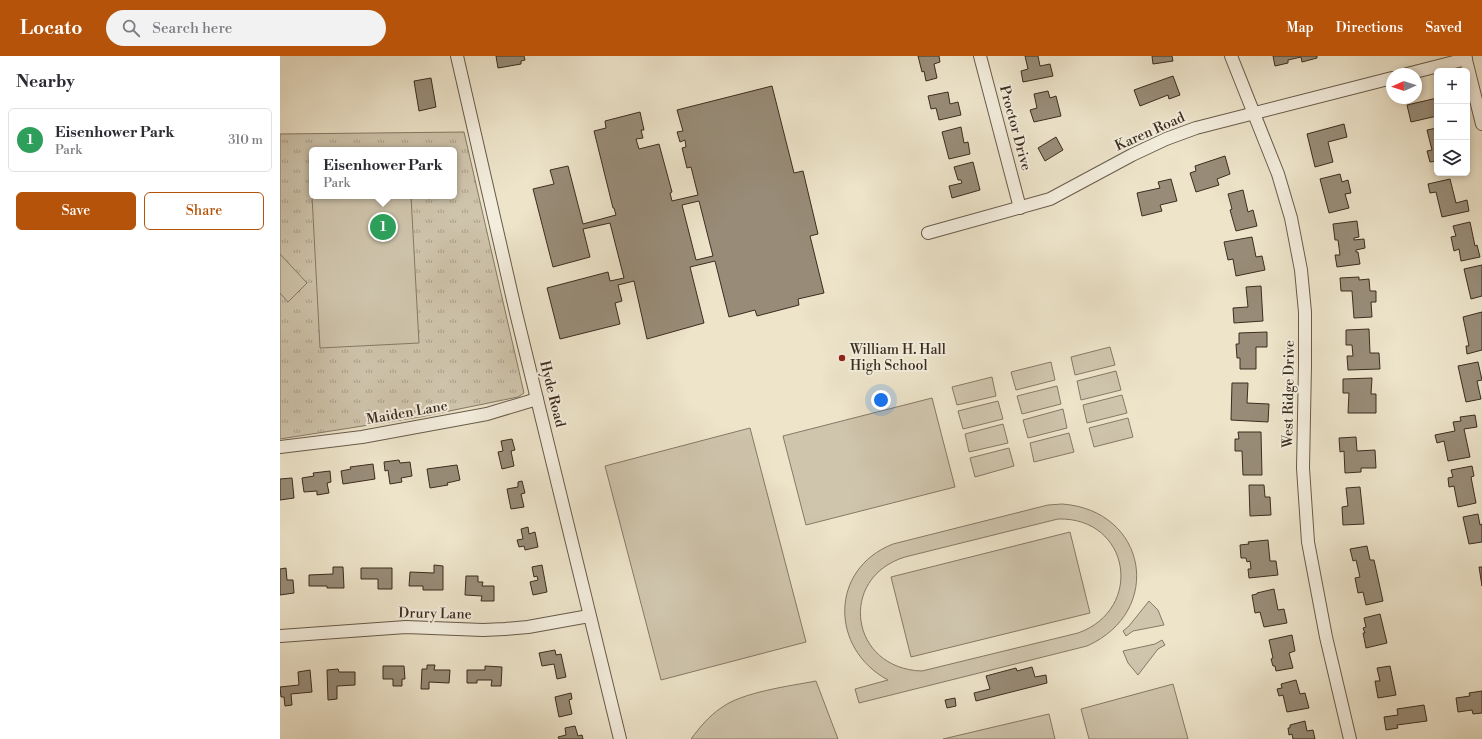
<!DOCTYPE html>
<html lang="en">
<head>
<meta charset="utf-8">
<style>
  :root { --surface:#fff; --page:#f2f2f3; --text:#2b2b33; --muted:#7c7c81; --line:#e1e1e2; --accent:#b45309 }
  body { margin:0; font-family:"Libre Bodoni",serif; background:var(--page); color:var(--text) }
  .controls { position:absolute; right:12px; top:12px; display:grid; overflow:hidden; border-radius:6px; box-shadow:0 2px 6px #0003 }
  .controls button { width:36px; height:36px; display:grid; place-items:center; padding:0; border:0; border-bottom:1px solid var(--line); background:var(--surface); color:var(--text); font:20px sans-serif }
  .compass { position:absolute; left:1106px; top:12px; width:36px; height:36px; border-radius:50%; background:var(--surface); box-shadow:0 2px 6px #0003; rotate:267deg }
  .you { position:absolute; left:601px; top:344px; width:14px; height:14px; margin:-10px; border:3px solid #fff; border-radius:50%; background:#1a73e8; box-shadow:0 0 0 6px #1a73e833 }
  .badge { display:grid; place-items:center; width:26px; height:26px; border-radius:50%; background:var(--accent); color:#fff; font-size:13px; font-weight:700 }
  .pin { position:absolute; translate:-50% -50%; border:2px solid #fff; box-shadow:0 1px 4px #0006 }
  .popup { position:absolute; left:29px; top:91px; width:148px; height:52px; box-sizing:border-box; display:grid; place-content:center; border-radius:6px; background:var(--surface); filter:drop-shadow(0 1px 3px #0005); font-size:13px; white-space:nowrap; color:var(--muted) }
  .popup b { font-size:15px; color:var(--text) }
  .popup::after { content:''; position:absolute; left:50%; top:100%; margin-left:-8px; border:8px solid transparent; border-top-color:var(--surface) }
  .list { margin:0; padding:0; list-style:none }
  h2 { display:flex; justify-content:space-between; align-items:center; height:52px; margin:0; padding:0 16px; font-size:17px }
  h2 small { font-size:13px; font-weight:400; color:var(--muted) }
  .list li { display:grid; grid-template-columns:26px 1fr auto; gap:12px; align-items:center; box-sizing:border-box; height:64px; margin:0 8px 8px; padding:0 8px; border:1px solid var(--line); border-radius:6px }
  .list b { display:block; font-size:15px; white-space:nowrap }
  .list p { margin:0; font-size:13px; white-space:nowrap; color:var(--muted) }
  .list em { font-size:13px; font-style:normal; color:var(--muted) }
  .actions { display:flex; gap:8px; padding:12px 16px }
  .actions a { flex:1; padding:9px 0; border:1px solid var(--accent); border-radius:6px; text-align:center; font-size:14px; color:var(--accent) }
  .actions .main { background:var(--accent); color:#fff }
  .icon { flex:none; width:22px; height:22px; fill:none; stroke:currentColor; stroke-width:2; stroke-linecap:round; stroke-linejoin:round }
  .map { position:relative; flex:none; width:1202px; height:683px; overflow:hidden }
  header { display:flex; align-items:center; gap:24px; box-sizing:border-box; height:56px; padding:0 20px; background:var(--accent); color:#fff }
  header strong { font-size:19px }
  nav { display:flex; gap:22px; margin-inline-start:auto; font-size:14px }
  .search { width:280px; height:36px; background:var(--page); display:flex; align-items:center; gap:10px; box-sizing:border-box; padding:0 14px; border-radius:22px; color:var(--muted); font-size:15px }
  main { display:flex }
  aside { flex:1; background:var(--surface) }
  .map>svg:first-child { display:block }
  .grass { fill:url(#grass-tufts); stroke:#867966; fill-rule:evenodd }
  .pitch { fill:#cfc5ad; stroke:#867966; fill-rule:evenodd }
  .building { fill:#988c78; stroke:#3c2d1f; fill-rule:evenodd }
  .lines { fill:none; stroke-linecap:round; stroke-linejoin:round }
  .street-casing { stroke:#685b4a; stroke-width:14 }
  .street { stroke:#f3eddd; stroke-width:12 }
  .poi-dot { fill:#8f2418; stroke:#f3eddd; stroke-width:1.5 }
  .labels { text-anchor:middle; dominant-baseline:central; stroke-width:4; stroke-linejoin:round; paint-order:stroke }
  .street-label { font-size:14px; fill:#3c2d1f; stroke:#f3eddd }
  .poi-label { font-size:14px; fill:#3c2d1f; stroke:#f3eddd; text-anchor:start }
</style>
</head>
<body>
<header>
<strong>Locato</strong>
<div class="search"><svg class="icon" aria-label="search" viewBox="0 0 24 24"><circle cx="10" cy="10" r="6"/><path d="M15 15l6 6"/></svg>Search here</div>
<nav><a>Map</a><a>Directions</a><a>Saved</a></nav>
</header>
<main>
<aside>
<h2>Nearby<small></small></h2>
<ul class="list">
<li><span class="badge" style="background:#2e9e5b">1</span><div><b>Eisenhower Park</b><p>Park</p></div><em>310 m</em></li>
</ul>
<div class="actions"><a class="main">Save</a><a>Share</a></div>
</aside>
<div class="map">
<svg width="1202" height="683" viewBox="0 0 1202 683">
  <defs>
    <pattern id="grass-tufts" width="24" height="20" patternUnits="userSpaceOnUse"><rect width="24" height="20" fill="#cfc5ad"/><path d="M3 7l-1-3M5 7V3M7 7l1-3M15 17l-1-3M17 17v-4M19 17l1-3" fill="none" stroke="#a9a08c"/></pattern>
  </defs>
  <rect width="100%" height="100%" fill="#ede4ca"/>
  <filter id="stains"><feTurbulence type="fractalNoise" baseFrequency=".005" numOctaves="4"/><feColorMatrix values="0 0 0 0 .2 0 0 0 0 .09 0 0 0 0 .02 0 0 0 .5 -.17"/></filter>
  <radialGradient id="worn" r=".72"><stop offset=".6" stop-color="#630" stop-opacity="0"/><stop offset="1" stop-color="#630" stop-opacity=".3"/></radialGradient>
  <!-- grass -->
  <path class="grass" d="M184,76l60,261 -6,4 -98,20 -140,22v-305zM32,94h142v46h-142z"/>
  <!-- pitch -->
  <g class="pitch">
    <polygon points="32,140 131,140 139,287 40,292"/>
    <polygon points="0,198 27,227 8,246 0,237"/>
    <polygon points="830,291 835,309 795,319 791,301"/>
    <polygon points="771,306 775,324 736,334 731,316"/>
    <polygon points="836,315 841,334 801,344 797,325"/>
    <polygon points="712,321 716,340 677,349 672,331"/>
    <polygon points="777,330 781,348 742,358 737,340"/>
    <polygon points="842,339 847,357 807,367 803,349"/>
    <polygon points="652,342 675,431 526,469 503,380"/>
    <polygon points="718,345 723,363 683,373 678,355"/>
    <polygon points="783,353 787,372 748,382 743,364"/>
    <polygon points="848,362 853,381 814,391 809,372"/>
    <polygon points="723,368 728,387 689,396 685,378"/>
    <polygon points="470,372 526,586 381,624 325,410"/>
    <polygon points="789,377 794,396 754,406 750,387"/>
    <polygon points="729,392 734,410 695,421 690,402"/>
    <path d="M782,448c85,6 103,107 25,142l-228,57 -4,-14 33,-9c-58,-31 -59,-111 5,-136l155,-39zM778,463c72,-2 87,90 20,114l-156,38c-72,-2 -85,-93 -17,-114z"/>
    <polygon points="790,476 810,557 631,601 611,521"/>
    <polygon points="869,545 878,554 884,569 853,575 846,580 843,575 849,570"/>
    <polygon points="882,584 885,589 878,593 858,619 848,607 843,595 875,588"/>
    <path d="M536,625l22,58h-147c9,-12 18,-23 30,-31 21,-16 69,-22 95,-27z"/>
    <polygon points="893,628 908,683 809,683 801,653"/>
    <polygon points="769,658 775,683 663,683"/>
  </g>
  <!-- building -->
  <g class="building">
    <polygon points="216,0 244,0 245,4 241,5 241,8 218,12"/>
    <polygon points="638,0 659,0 660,6 654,8 657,22 646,25 644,15 642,16"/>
    <polygon points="745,0 758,0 760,10 770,8 773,20 743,26 741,15 748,13"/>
    <polygon points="872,0 892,0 893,5 873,8"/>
    <polygon points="993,0 1037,0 1037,2 1022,6 1021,1 1008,4 1008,7 995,10"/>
    <polygon points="893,20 900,39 889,43 888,39 860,50 854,34"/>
    <polygon points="151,22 156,51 139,55 134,25"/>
    <path d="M492,30l22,87 9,-2 15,63 -8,2 14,57 -26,6 1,6 -42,11 -2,-6 -26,7 -14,-56 -25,6 14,56 -57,16 -13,-58 -16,4 4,16 -7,2 5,21 -60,15 -13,-51 61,-16 2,9 14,-3 -14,-55 -27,6 7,28 -37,10 -20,-78 21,-5 -4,-14 18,-4 15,58 33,-9 -2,-7h-1l-19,-77 12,-3 -1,-7 35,-9 4,18h-3l2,8 -7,1 3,10 20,-5 13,48 -2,1 2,8 26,-6 -7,-28 -4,1 -5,-20 4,-1 -1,-7 -5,2 -3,-10 6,-1 -6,-21zM419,145l14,55 -17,4 -14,-55z"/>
    <polygon points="768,35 770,42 776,40 781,60 754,66 750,54 757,52 754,38"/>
    <polygon points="668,36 670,48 678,46 681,59 659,64 656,52 651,53 648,40"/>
    <polygon points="1157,42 1157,60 1131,66 1127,49"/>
    <polygon points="1064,68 1067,81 1048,86 1053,106 1035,111 1027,78"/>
    <polygon points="681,71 684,87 688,86 690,98 669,103 662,76"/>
    <polygon points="1157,72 1157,105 1150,106 1147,95 1152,94 1147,74"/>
    <polygon points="776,81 783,94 765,105 758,92"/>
    <polygon points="945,100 950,118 937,123 939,129 916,136 910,117 916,115 915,110"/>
    <polygon points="693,106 700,134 672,142 669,130 682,127 681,124 678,124 674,111"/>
    <polygon points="1060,118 1062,126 1068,124 1071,137 1065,138 1069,152 1049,157 1040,123"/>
    <polygon points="891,123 897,145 880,149 882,155 862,160 857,137 880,132 878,126"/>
    <polygon points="1170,123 1176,147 1187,144 1189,155 1162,161 1156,136 1150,137 1148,128"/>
    <polygon points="963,134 968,156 973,154 977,170 956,175 950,154 952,153 948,138"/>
    <polygon points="1077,165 1079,181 1074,182 1074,184 1084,183 1085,192 1076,194 1076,196 1078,196 1080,208 1057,211 1055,199 1060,199 1058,184 1055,184 1053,168"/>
    <polygon points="1190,166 1195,190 1197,189 1200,201 1181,205 1179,193 1174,195 1171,181 1176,180 1173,170"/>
    <polygon points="972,181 976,201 982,200 985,214 956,220 953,203 948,204 944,186"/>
    <polygon points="1202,209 1202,240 1191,243 1184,213"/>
    <polygon points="1079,221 1079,224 1089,223 1090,235 1096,235 1096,246 1091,246 1092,261 1074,262 1072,235 1061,235 1060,222"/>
    <polygon points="981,230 983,265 954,267 953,252 968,251 966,231"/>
    <polygon points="1202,256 1202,294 1187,298 1186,290 1189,290 1183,261"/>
    <polygon points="1089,273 1090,297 1099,297 1100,313 1068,314 1067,300 1073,300 1072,289 1066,289 1066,274"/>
    <polygon points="987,276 987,291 976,291 976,313 960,313 960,302 957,302 956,288 959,288 959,277"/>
    <polygon points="1198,306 1202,324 1197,325 1201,343 1186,346 1178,310"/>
    <polygon points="1092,322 1091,338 1096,338 1096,357 1068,357 1069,337 1063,337 1063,323"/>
    <polygon points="952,327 968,327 967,347 989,348 988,366 951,364"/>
    <polygon points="1195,359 1197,371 1184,373 1190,401 1168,405 1164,385 1157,387 1155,379 1175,375 1173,366 1181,365 1180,361"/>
    <polygon points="958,376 981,376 982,419 963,419 962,395 955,395 955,383 959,383"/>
    <polygon points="1076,381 1077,395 1095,394 1096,412 1081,412 1081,416 1065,417 1064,395 1060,396 1059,382"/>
    <polygon points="232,383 235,394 231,395 234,410 222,413 218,396 223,395 221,385"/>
    <polygon points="119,404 120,407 130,406 132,420 121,422 122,426 110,428 108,414 105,415 104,406"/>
    <polygon points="93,408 95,423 63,428 61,415 71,413 70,411"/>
    <polygon points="177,409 180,424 167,427 168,429 150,432 147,413"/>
    <polygon points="1192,410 1194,420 1191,421 1196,447 1178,451 1174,430 1169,431 1168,422 1173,421 1171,414"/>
    <polygon points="50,415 51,426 47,427 49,437 37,439 37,435 24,436 22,422 34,420 33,417"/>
    <polygon points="12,422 14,442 0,444 0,423"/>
    <polygon points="242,425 245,437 241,438 244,451 231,453 227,433 238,431 238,426"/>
    <polygon points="969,429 984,429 985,441 990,441 991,459 970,460"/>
    <polygon points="1080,431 1084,468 1063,469 1062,451 1068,450 1066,432"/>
    <polygon points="1198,458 1200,469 1202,468 1202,486 1189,488 1183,461"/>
    <polygon points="248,471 249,478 255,476 258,491 245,494 244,490 239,491 237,484 243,483 241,473"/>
    <polygon points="988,484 990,505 996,505 998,519 969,522 968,513 971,513 970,505 967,506 966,502 961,502 960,489 969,488 968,486"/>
    <polygon points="1087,490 1090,504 1094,504 1103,545 1086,549 1083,536 1078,537 1075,522 1080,521 1076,504 1073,505 1070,493"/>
    <polygon points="154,509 163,510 163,534 143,534 143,530 129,530 130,516 154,517"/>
    <polygon points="262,509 267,536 253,539 250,526 258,524 257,520 254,521 252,511"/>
    <polygon points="53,511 63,511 64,532 47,532 47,530 29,530 29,519 53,518"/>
    <polygon points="1199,511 1202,511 1202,530"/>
    <polygon points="6,512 7,524 13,524 14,537 0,539 0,513"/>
    <polygon points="81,512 112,512 112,533 98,533 98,523 81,523"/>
    <polygon points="186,520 198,520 198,526 203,526 202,530 214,530 214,545 201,545 202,540 185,539"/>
    <polygon points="994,533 998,554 1004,553 1007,567 984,571 980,556 975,557 972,539 977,538 977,537"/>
    <polygon points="1100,558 1107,587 1086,592 1083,577 1085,577 1083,572 1086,571 1084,562"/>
    <polygon points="1012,579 1015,595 1009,597 1013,612 996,615 995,610 993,610 991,603 993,602 989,584"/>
    <polygon points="275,594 276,599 281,598 286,621 277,623 274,608 262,610 259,597"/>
    <polygon points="147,609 155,609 154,614 170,614 169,627 149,626 149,633 141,633 142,613 147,613"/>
    <polygon points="103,610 124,610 125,623 122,623 122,630 113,630 113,623 103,623"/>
    <polygon points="205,610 222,611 221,630 211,630 212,624 197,624 197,627 187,627 187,614 205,614"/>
    <polygon points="1110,610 1116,639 1098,642 1095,625 1100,625 1097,612"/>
    <polygon points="752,611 755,621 766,619 767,627 696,645 694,637 710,633 706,620 736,612 737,615"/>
    <polygon points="58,613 59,616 75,616 75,629 57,630 57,643 48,644 47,614"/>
    <polygon points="30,614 32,636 11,638 12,649 5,650 4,641 1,641 0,631 19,629 18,616"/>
    <polygon points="1016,624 1020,638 1025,637 1029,652 1007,656 1003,639 999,640 997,633 1002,632 1001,628"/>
    <polygon points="1202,635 1202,657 1193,658 1192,654 1178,656 1176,642 1190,640 1189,637"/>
    <polygon points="291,637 292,643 289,644 292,658 279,661 275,641"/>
    <polygon points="675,642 676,650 667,652 665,644"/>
    <polygon points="1144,649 1147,665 1117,669 1118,672 1106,674 1104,661 1118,659 1117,653"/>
    <polygon points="1025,665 1027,675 1033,674 1035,683 1013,683 1012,678 1009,679 1008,672 1010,672 1010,669"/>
    <polygon points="295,670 298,680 302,679 303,683 279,683 278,681 286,679 285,672"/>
  </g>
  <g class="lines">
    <!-- street casing -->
    <g class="street-casing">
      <g id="street">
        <polyline points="177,0 236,257 340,683"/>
        <polyline points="700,0 740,152"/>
        <polyline points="951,0 998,118 1011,162 1021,214 1025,256 1025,309 1023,412 1028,486 1046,581 1070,683"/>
        <polyline points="1185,0 1202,68"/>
        <polyline points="1127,18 1186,3"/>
        <polyline points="648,177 770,143 852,99 886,83 916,72 1112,22"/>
        <polyline points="0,391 82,381 207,358 257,343"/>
        <polyline points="0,580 126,571 203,574 225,573 248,571 309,560"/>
      </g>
    </g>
    <!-- street -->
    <use href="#street" class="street"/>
  </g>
  <!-- markers -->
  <circle class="poi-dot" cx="562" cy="302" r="4"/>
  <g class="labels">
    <!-- street labels -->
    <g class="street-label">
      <text transform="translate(735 72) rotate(75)">Proctor Drive</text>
      <text transform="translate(870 76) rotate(-24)">Karen Road</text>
      <text transform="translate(272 338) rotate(76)">Hyde Road</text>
      <text transform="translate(1009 338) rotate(-89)">West Ridge Drive</text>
      <text transform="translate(127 357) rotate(-10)">Maiden Lane</text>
      <text transform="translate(155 558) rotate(1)">Drury Lane</text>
    </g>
    <!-- poi labels -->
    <g class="poi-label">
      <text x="570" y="294">William H. Hall<tspan x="570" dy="16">High School</tspan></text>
    </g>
  </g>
  <rect width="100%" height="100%" filter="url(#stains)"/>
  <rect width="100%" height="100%" fill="url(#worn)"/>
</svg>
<div class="controls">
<button>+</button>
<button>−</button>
<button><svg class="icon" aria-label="layers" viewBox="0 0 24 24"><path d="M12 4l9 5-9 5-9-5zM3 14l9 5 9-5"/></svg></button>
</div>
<svg class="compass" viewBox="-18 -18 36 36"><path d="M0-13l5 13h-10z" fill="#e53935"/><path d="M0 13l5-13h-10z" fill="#7c7c81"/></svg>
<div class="you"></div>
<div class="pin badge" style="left:103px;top:171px;background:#2e9e5b">1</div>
<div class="popup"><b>Eisenhower Park</b>Park</div>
</div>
</main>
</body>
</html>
